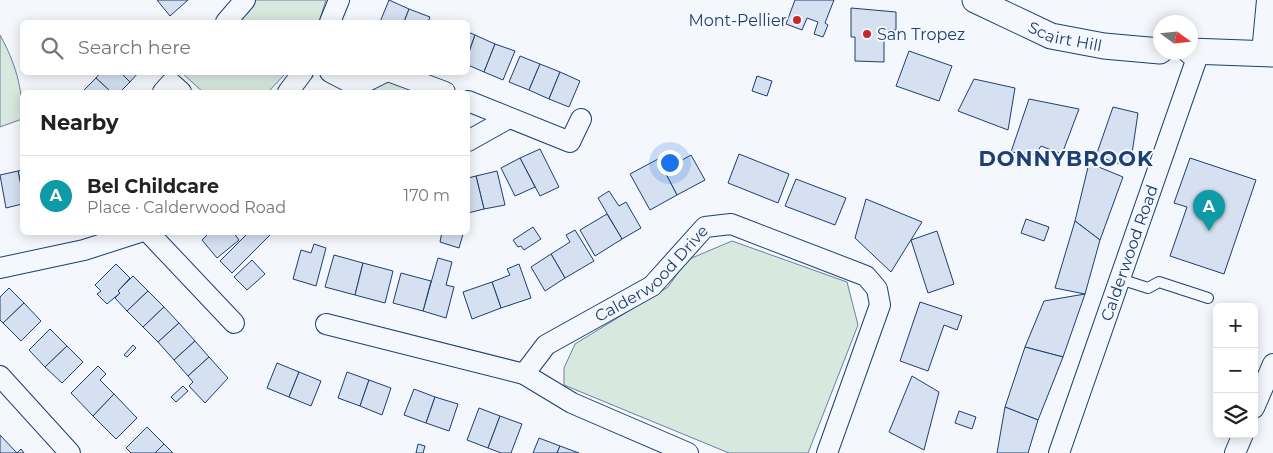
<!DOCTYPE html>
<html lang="en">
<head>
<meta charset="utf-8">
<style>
  :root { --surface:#fff; --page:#f2f2f2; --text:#222; --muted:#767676; --line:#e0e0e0; --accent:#c62828 }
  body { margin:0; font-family:Montserrat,sans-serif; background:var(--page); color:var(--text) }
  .controls { position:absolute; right:15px; bottom:15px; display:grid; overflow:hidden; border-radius:8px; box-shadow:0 2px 12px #0003 }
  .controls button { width:45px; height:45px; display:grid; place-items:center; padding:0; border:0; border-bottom:1px solid var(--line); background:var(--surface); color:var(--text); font:25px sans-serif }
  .compass { position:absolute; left:1153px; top:15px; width:45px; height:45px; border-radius:50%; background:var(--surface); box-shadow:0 2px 12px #0003; rotate:105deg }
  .you { position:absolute; left:669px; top:162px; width:18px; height:18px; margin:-12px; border:4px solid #fff; border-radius:50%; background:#1a73e8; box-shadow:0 0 0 8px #1a73e833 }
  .badge { display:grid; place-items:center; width:32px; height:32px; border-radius:50%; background:var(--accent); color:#fff; font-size:16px; font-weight:700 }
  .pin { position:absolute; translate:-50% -41px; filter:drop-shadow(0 1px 2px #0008) }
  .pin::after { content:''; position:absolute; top:26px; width:18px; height:15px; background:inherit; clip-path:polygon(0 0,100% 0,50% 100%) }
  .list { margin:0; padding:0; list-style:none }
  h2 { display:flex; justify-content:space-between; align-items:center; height:65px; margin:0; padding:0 20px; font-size:21px }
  h2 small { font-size:16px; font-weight:400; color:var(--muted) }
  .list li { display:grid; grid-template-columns:32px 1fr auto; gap:15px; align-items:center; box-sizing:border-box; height:80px; padding:0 20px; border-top:1px solid var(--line) }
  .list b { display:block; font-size:19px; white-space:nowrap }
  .list p { margin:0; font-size:16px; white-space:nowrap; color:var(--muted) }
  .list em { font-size:16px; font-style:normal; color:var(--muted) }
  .icon { flex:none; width:28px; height:28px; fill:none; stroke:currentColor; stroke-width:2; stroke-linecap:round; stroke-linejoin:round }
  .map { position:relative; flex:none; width:1273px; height:453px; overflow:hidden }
  .search { position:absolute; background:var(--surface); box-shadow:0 2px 12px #0003; left:20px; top:20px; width:450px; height:55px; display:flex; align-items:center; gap:12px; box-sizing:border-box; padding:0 18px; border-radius:8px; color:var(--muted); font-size:19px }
  .panel { position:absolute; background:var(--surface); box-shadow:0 2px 12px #0003; left:20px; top:90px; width:450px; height:145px; border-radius:8px }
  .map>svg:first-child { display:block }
  .green { fill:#d7e8df; stroke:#687fa3 }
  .building { fill:#d5e0f0; stroke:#1d3f73 }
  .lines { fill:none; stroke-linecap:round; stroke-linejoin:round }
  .service-casing { stroke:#1d3f73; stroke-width:12 }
  .minor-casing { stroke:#1d3f73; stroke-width:22 }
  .tertiary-casing { stroke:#1d3f73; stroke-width:27 }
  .service { stroke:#f4f7fb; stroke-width:10 }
  .minor { stroke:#f4f7fb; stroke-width:20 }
  .tertiary { stroke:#f4f7fb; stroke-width:25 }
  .poi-dot { fill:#c62828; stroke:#f4f7fb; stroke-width:2 }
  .labels { text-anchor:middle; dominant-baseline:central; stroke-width:4; stroke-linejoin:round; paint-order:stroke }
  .poi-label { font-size:16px; fill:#1d3f73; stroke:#f4f7fb; text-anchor:end }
  .street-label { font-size:16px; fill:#1d3f73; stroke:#f4f7fb }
  .district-label { font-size:21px; font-weight:bold; letter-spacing:1px; fill:#1d3f73; stroke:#f4f7fb }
</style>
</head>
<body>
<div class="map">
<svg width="1273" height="453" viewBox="0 0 1273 453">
  <rect width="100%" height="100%" fill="#f4f7fb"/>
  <!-- green -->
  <g class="green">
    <polygon points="256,0 326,0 319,22 238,22"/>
    <path d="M0,35c15,27 23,53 22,84l-22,8z"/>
    <polygon points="182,73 286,73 268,92 203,92"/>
    <polygon points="388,82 421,92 373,92 379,83"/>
    <polygon points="732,241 847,282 858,325 808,453 729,453 564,385 564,368 575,344 668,287 687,260"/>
  </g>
  <!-- building -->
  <g class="building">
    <polygon points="157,0 188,0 170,16"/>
    <polygon points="389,0 409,9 404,22 380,22"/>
    <polygon points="795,0 834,0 825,23 828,25 823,37 814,34 818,22 807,18 802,30 786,24"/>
    <polygon points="851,8 896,12 896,30 884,30 884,62 855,61 855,37 851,37"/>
    <polygon points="409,9 430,17 428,22 404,22"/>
    <polygon points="468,32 475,35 468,55"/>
    <polygon points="475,35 495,44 484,72 468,65 468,55"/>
    <polygon points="495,44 515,51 503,80 484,72"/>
    <polygon points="909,51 952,66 939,101 896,86"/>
    <polygon points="520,56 540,64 529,90 509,82"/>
    <polygon points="540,64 560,72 549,99 529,90"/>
    <polygon points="101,72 120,72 130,82 120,92 111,92 96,78"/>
    <polygon points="120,72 139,72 130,82"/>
    <polygon points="560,72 580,81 569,107 549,99"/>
    <polygon points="757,76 772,81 767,96 752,91"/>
    <polygon points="96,78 111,92 82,92"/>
    <polygon points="974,79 1015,88 1008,130 958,111"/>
    <polygon points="1029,99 1079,109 1062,154 1041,146 1035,155 1011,152"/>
    <polygon points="1113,107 1138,113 1130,167 1096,156"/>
    <polygon points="540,149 559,187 540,196 520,158"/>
    <polygon points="739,154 789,174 778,203 728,183"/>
    <polygon points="691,155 705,180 677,195 664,170"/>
    <polygon points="520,158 535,187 515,196 501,168"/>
    <polygon points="1190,158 1256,180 1224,274 1170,256 1187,207 1174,203"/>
    <polygon points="658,159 677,195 650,210 630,174"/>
    <polygon points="1089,163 1123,177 1100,240 1075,221"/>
    <polygon points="22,170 22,191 18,171"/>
    <polygon points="18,171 22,191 22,204 6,208 0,175"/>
    <polygon points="497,171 505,205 484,209 476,176"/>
    <polygon points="476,176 484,209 468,213 468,178"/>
    <polygon points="796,179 846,198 835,225 785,206"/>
    <polygon points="609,191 619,206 626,202 641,228 622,239 598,198"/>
    <polygon points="866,199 922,222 891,272 855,238"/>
    <polygon points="607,214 622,239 595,256 580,230"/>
    <polygon points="1026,219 1049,227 1044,241 1021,233"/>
    <polygon points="1075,221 1100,240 1085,294 1055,288"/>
    <polygon points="533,227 541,239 524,250 521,246 518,247 513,240"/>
    <polygon points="575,230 594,261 565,278 551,254 570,242 566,235"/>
    <polygon points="937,231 954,284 928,293 911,240"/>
    <polygon points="210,232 233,232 239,240 217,258 202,240"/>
    <polygon points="249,232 268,232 270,235 232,273 220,261"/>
    <polygon points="442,232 463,234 459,248 440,242"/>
    <polygon points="314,244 326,248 316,286 293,279 301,250 311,253"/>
    <polygon points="551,254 565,278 545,291 531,267"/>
    <polygon points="334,255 363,263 355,295 325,287"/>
    <polygon points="438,258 452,262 446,285 454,287 446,318 423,311"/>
    <polygon points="252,260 265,274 247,290 234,277"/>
    <polygon points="363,263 393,271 385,303 355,295"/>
    <polygon points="116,264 130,278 118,291 120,293 107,304 97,294 101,291 95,285"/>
    <polygon points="519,264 531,298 501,308 492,282 510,275 507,269"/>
    <polygon points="401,273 431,281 423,311 393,303"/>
    <polygon points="133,276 148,291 127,311 115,298 120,293 118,291"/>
    <polygon points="492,282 501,308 472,319 463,292"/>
    <polygon points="9,288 24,303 3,323 0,320 0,297"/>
    <polygon points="148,291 164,307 143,327 127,311"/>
    <polygon points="1085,294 1063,357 1025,347 1044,301"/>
    <polygon points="920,302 962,316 957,330 944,325 928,371 900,361"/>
    <polygon points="24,303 41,321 21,341 3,323"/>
    <polygon points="164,307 179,323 158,342 143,327"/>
    <polygon points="179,323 195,341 174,360 158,342"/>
    <polygon points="50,329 67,346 45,367 29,350"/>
    <polygon points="195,341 209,357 188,376 174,360"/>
    <polygon points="133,345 136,348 127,357 124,355"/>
    <polygon points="67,346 83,362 62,383 45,367"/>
    <polygon points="1025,347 1063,357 1038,420 1005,407"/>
    <polygon points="209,357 228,378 205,403 189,386 193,382 188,376"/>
    <polygon points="277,363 299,372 289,397 267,388"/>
    <polygon points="98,366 106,374 100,380 114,394 93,416 71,393"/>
    <polygon points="299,372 321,381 311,406 289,397"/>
    <polygon points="347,372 369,380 360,406 338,398"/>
    <polygon points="912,376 939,392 924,450 889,432"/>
    <polygon points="369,380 391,388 382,415 360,406"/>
    <polygon points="183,386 188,391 176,402 171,397"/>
    <polygon points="414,389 435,397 426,423 404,415"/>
    <polygon points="114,394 137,418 116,439 93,416"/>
    <polygon points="435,397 458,404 449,431 426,423"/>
    <polygon points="1005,407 1038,420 1028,453 997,453"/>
    <polygon points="479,408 500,416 488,448 467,440"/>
    <polygon points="959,411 976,417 972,429 955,423"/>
    <polygon points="500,416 522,424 511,453 501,453 488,448"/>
    <polygon points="147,427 164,444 155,453 131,453 126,448"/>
    <polygon points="0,435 17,453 21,449 24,453 0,453"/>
    <polygon points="539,438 560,446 557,453 533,453"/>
    <polygon points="164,444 173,453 155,453"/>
    <polygon points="418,444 425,446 423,453 416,453"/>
    <polygon points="560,446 579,453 557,453"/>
  </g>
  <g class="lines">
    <!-- service casing -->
    <g class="service-casing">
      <polyline id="service" points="1120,279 1148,288 1159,282 1208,298"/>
    </g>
    <!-- minor casing -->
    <g class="minor-casing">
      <g id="minor">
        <polyline points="226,22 245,0"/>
        <polyline points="330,22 339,0"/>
        <polyline points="1262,53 1267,0"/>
        <polyline points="330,72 357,86"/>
        <polyline points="391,72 445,92"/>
        <polyline points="163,92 171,83 181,92"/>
        <polyline points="288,92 303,72"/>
        <polyline points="359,92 357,86 385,72"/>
        <polyline points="468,101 570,142 581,119"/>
        <polyline points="468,141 509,118"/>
        <polyline points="148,232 234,323"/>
        <polyline points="0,268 84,250 140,232"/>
        <polyline points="326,324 524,374 572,403 688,453"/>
        <path id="s1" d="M524,374l22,-29 106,-59 53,-59 26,-3 135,52 11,13 3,16 -53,148"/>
        <polyline points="0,376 70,453"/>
        <polyline points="1254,408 1273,364"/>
        <path id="s2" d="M1059,453l140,-401"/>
        <polyline points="1235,453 1243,434"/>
      </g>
    </g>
    <!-- tertiary casing -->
    <g class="tertiary-casing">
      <g id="tertiary">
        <path id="s3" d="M975,0l76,36 53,10 56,5"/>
        <polyline points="1190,51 1273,54"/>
      </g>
    </g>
    <!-- service -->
    <use href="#service" class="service"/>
    <!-- minor -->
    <use href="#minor" class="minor"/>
    <!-- tertiary -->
    <use href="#tertiary" class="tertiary"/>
  </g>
  <!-- markers -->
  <g class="poi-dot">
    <circle cx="797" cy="20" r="5"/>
    <circle cx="867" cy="34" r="5"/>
  </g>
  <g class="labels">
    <!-- poi labels -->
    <g class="poi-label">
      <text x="787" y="20">Mont-Pellier</text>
      <text x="877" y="34" text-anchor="start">San Tropez</text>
    </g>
    <!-- street labels -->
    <g class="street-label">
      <text stroke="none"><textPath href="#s3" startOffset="98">Scairt Hill</textPath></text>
      <text stroke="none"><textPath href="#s2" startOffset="212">Calderwood Road</textPath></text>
      <text stroke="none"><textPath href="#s1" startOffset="165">Calderwood Drive</textPath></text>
    </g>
    <!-- district labels -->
    <g class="district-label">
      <text x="1066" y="158">DONNYBROOK</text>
    </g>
  </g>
</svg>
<div class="controls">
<button>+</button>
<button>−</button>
<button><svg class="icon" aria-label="layers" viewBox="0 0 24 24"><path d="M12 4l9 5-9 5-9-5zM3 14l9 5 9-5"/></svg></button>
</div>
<svg class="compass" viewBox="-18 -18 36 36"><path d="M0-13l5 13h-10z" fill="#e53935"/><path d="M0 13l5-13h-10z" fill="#767676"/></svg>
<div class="you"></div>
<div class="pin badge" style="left:1209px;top:231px;background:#0f9aa8">A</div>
<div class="search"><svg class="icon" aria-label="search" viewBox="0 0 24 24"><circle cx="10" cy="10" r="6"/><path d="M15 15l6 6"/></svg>Search here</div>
<section class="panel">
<h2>Nearby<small></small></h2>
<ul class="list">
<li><span class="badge" style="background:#0f9aa8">A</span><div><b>Bel Childcare</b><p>Place · Calderwood Road</p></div><em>170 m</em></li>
</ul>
</section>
</div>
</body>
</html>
